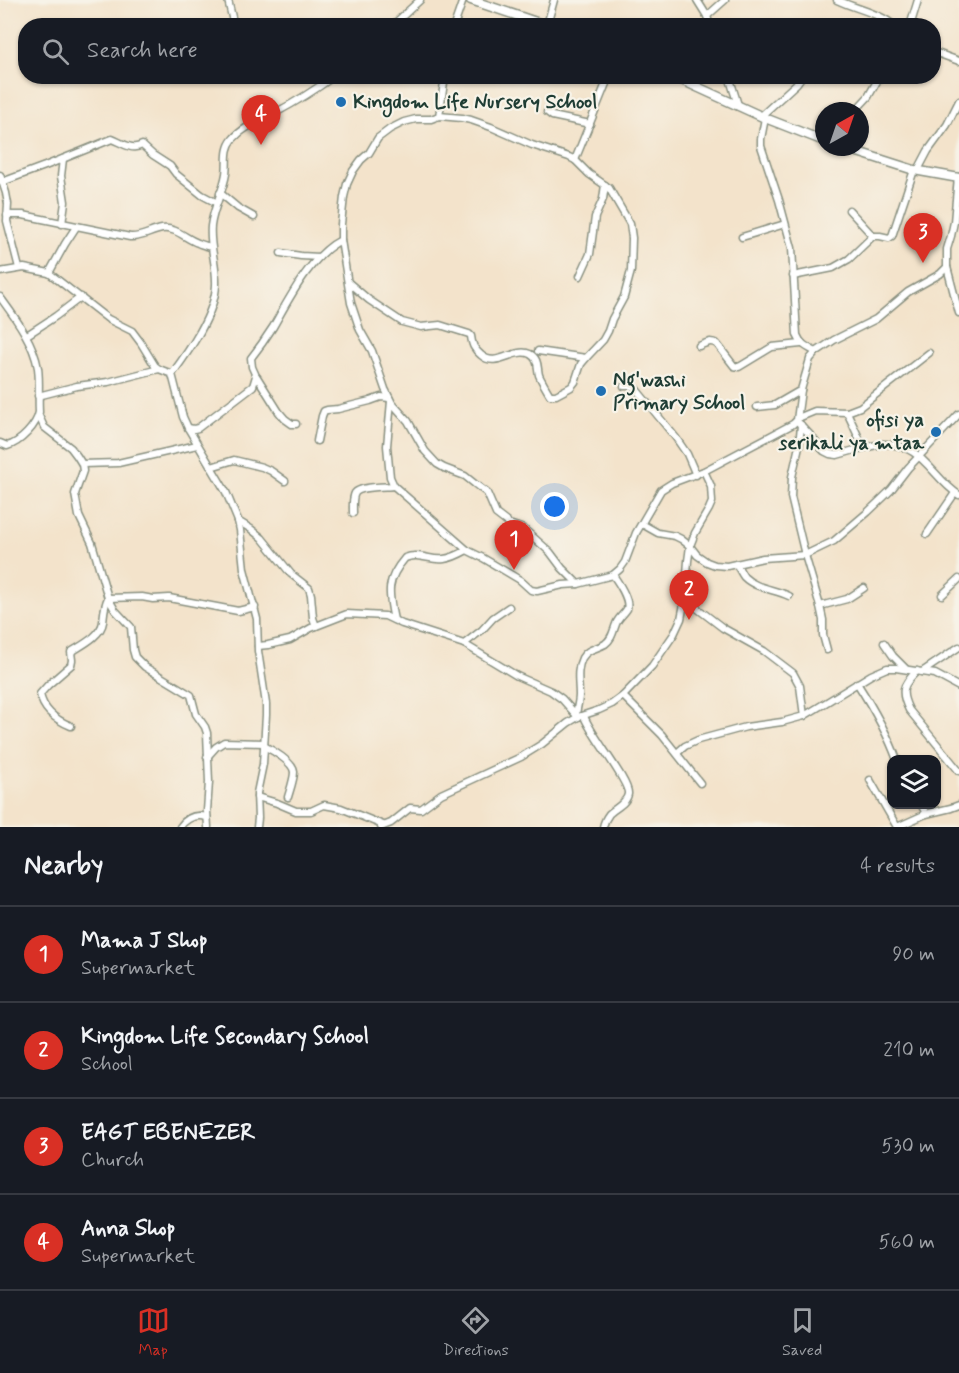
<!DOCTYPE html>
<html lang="en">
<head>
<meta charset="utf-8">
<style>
  :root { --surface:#171b24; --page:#20242c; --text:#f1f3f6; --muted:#9ea1a6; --line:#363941; --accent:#d93025 }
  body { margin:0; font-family:Mynerve,sans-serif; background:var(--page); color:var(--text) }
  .controls { position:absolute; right:18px; bottom:18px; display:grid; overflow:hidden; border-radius:12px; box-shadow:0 2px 4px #0004 }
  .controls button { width:54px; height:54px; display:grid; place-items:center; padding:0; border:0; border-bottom:2px solid var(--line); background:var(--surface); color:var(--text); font:30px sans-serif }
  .compass { position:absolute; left:815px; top:102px; width:54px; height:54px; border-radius:50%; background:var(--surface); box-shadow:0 2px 4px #0004; rotate:40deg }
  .you { position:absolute; left:555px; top:507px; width:21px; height:21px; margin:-15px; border:4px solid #fff; border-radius:50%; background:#1a73e8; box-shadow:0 0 0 9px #1a73e833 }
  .badge { display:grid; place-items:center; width:39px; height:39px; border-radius:50%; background:var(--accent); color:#fff; font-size:20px; font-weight:700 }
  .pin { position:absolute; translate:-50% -50px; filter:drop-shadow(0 2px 3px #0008) }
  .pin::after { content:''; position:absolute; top:32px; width:21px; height:18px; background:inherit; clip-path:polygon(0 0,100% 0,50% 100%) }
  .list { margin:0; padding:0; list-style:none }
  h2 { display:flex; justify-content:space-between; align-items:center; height:78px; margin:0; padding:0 24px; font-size:26px }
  h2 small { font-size:20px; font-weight:400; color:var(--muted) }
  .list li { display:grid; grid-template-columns:39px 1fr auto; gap:18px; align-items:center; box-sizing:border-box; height:96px; padding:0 24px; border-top:2px solid var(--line) }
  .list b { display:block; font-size:22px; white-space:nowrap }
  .list p { margin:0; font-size:20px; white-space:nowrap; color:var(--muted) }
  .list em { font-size:20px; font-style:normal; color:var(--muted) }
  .icon { flex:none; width:33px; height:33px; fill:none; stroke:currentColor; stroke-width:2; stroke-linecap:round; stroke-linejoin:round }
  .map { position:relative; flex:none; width:959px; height:827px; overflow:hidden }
  .search { position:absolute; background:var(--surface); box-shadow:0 2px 4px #0004; left:18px; right:18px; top:18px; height:66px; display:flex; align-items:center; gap:15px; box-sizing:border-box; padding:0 21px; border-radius:24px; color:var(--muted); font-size:22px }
  .sheet { height:462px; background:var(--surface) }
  nav { display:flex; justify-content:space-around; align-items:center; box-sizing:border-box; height:84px; border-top:2px solid var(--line); background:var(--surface); font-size:16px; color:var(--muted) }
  nav a { display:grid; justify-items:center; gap:3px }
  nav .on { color:var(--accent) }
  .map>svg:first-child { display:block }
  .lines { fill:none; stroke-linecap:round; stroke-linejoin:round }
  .street-casing { stroke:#899080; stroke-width:9 }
  .secondary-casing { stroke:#899080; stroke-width:11 }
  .street { stroke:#fff; stroke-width:6 }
  .secondary { stroke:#fff; stroke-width:8 }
  .poi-dot { fill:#1f6fb2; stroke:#f7f3e8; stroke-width:2 }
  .labels { text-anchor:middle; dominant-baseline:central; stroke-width:4.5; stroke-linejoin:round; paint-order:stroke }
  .poi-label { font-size:20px; font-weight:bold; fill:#1f3d34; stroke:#f7f3e8; text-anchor:start }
</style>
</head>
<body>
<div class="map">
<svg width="959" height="827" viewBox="0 0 959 827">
  <rect width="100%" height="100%" fill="#f7f3e8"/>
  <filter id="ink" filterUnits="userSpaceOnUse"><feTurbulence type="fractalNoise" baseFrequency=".0167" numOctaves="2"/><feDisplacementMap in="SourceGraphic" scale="12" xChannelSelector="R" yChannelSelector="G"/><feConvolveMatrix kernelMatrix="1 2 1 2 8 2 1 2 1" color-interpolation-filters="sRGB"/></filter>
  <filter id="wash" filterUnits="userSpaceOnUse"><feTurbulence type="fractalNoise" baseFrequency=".008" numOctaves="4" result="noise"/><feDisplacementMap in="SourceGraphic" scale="24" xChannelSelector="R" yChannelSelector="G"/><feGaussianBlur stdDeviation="1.35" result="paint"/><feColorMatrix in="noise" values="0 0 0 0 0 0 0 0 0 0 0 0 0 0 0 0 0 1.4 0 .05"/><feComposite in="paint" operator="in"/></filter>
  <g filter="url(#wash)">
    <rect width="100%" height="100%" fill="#f3e3cb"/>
  </g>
  <g filter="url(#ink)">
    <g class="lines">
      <!-- street casing -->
      <g class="street-casing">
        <g id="street">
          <polyline points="228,0 234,26"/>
          <polyline points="697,0 707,16 710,26"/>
          <path d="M837,0c16,8 46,14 57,26"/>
          <polyline points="707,16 725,0"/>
          <polyline points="547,25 554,0"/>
          <polyline points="392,26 420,0"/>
          <polyline points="454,26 463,0"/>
          <polyline points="910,26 918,0"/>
          <polyline points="934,52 959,61"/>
          <polyline points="445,76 439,116 431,119 416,119 404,122 390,129 378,138 369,153 361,160 353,171 347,184 344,197 341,224 341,240 351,303 360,330 372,351 385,389 391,401 387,446 390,477 394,486 467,550 483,558 510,574 520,580 531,590 537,591 563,585 578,584 613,575 620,569 625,562 636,533 661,490 672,483 704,471 793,424 797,420 801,390 810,359 816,352 834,340 876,319 908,292 940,274 947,267 947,249 951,236 954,222 958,177"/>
          <polyline points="729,76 738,105"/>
          <polyline points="855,111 868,97 880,76"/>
          <polyline points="547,112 552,116 590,124"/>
          <polyline points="761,116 797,83 802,76"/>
          <path d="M765,118l-4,21v7l18,54 13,48 5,87c4,10 10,12 19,17"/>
          <polyline points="575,160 609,76"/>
          <polyline points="918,170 928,151 947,125 959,101"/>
          <polyline points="0,175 6,193 8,204 7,221 19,268"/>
          <path d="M2,182l43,-16 67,-27c10,4 20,12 30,6l11,10 17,11 6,8 26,21 15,8"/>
          <polyline points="220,193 238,208 254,217"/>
          <polyline points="849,210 873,236"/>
          <path d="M7,215h16l107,22c11,1 21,-6 32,-8 14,-2 24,10 36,14 4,2 9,3 13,4"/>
          <polyline points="62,224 65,202 61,176 63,159"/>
          <polyline points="742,237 785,224"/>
          <polyline points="281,253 301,256 319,257"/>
          <polyline points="947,267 959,313"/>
          <polyline points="0,272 24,268 49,273 108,319 132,331 141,343 155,366 159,369 172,374"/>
          <polyline points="49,273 65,244 76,227"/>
          <polyline points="580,276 590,254 595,217 603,199 605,185"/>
          <polyline points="793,276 833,268 849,259 873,236 880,236 889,238 892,236 914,170"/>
          <path d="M349,283l20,17 33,22 19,5 19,-2 29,9 2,2c1,9 3,13 10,19 15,14 33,-8 49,-1 9,5 7,13 9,21 1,3 9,17 11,20h6l15,-8 4,-5 6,-18 5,-6 17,-18 5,-9 4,-12 12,-22 7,-26 1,-33 -2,-14 -21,-36 -20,-14 -14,-14 -6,-3 -37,-12 -41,-18 -20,-7 -9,-2 -23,-2"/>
          <path d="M0,297c16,22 33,44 38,71 2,15 0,29 1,44 -2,13 -19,31 -32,34l-7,-3"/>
          <polyline points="27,335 56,316 81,297"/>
          <path d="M699,346c7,-3 11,-6 18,-2l17,22 5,1 33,-20 29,-3"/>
          <polyline points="538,351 586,358"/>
          <polyline points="257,377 279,412 285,419 292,424 296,424"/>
          <polyline points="624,386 632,386 636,389 676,438 687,454 696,475"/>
          <polyline points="38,396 77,386 108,382 159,369"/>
          <polyline points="391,402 408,421 425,451 437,464 444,468 465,476 475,484 487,493 496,514 509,524 524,529 550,552 562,568 578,584"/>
          <polyline points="757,407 775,405 801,390"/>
          <polyline points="847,412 859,438 862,448"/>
          <polyline points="39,416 44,427 71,448 77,456 82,464 83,471 75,494 79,516 92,543 108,598 115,610 131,627 133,650 135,657 145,667 191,695 196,714 205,727 207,733 209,782 207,811 208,827"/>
          <polyline points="798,418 815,411 847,412 860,407 929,353"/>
          <path d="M799,423l14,15 4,6 7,7 6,3 7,1 25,-7 20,-4c40,-2 49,33 77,51"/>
          <polyline points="801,425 799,446 792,477 791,497 805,555 820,606 823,620 823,635 827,650"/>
          <path d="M188,428l6,1 4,-1 55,-42 3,-10 -4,-9 -1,-9c8,-10 15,-20 22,-31 16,-28 38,-72 68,-87"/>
          <polyline points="317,441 322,416 324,411 327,410 338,409 370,401 381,397 389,398"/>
          <polyline points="82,464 118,463 197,445"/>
          <polyline points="211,467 234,460 262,467 271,471 285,481"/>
          <path d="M353,513c0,-5 -1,-15 2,-20 5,-7 30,-6 39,-7"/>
          <polyline points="238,521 251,529 262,538 291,574 309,588 311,595 313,618 316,626"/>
          <polyline points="642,524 658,533 675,536 681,539 690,546 697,555 707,562 715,565 727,566 763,558 805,555 834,541 868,512 891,490 908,468 959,414"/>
          <polyline points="927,534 955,493"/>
          <path d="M736,564c3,4 5,9 8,13 12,12 31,12 45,19"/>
          <polyline points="942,595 959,579"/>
          <polyline points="685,599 723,628 764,651 793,673 800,686 804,716"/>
          <polyline points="820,606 847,599 864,588"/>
          <path d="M394,620c-6,-28 -8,-40 11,-62 14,-6 25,3 39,1 8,-1 16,-5 23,-9"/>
          <polyline points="884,643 893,656 905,668"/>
          <polyline points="464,644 482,630 493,618 509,607"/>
          <polyline points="258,646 268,645 290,640 311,628 347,614 385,616 402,624 464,644 517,676 551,691 562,699 578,717"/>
          <path d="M917,671c-15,14 -17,21 -8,39l50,61"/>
          <polyline points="922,672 959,647"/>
          <path d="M857,683c16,25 30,49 40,77"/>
          <polyline points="623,696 662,735 700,783"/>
          <path d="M576,714c1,-6 3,-13 3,-19 0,-12 -3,-25 3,-37 5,-9 14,-9 23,-14 7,-5 8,-12 11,-20 2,-6 8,-10 11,-15 3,-9 -9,-27 -14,-34"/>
          <path d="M584,716c6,18 46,66 44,78 -1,9 -13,14 -19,20 -3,4 -5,8 -6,13"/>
          <path d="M71,726c-15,-6 -28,-16 -31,-32l8,-9 23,-20 1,-5 -1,-8c11,-7 30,-16 32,-30 1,-9 1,-16 5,-24l34,-1 11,2 16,-1 69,13 17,-4"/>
          <path d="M264,746c8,4 29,16 30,26 0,7 -4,18 -6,25"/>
          <polyline points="677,753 685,746 698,740 746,727 782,722 804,716 871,675 887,668 896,668 935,674 959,687"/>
          <polyline points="207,757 216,747 224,742 264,743"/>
          <polyline points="870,780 897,827"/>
          <polyline points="257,797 277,803 296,811 311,811 324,805 341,808 383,825"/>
          <polyline points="921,804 926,814"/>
          <path d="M180,827c7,-10 16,-13 27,-10"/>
          <path d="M257,827l1,-9 -1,-25 6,-29 3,-49v-11l-8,-53 -1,-32 -13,-50 -4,-39 -2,-9 -12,-29 -38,-64 -5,-11 -11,-43c17,-23 43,-60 44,-89 1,-20 -7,-39 -5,-59 2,-18 12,-34 15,-52 2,-13 -2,-24 7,-35 11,-13 28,-18 42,-26 21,-11 40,-23 59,-37"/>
          <polyline points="381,827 391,823 410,808 421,809 441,794 521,757 542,744 568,723 578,717 599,710 612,704 623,696 652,666 674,634 681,619 685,599 688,561 690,546 695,533 709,509 712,502 711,486 704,471"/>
          <polyline points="897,827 926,814 951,808 959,805"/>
        </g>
      </g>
      <!-- secondary casing -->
      <g class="secondary-casing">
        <g id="secondary">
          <polyline points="471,0 548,26"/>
          <polyline points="673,76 765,118 824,141"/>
          <polyline points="842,147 914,170 959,178"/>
        </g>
      </g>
      <!-- street -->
      <use href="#street" class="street"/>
      <!-- secondary -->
      <use href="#secondary" class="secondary"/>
    </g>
  </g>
  <!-- markers -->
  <g class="poi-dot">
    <circle cx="341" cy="102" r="6"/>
    <circle cx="601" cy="391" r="6"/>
    <circle cx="936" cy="432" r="6"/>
  </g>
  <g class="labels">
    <!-- poi labels -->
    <g class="poi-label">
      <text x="353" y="102">Kingdom Life Nursery School</text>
      <text x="613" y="380">Ng'washi<tspan x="613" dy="23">Primary School</tspan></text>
      <text x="924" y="420" text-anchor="end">ofisi ya<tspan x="924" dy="23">serikali ya mtaa</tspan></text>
    </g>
  </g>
</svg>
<div class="controls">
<button><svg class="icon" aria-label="layers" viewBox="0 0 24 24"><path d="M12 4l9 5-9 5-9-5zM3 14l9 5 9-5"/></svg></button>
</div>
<svg class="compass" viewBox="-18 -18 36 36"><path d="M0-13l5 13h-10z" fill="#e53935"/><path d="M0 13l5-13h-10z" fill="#9ea1a6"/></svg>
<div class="you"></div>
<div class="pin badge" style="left:514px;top:570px">1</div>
<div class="pin badge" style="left:689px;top:620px">2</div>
<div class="pin badge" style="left:923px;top:263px">3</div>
<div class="pin badge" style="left:261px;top:145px">4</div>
<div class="search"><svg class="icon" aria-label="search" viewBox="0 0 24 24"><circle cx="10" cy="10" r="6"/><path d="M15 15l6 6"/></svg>Search here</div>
</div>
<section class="sheet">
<h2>Nearby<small>4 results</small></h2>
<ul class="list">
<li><span class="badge">1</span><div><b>Mama J Shop</b><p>Supermarket</p></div><em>90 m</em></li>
<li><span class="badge">2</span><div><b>Kingdom Life Secondary School</b><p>School</p></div><em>210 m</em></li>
<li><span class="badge">3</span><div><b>EAGT EBENEZER</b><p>Church</p></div><em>530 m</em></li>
<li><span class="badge">4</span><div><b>Anna Shop</b><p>Supermarket</p></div><em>560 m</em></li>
</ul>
</section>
<nav>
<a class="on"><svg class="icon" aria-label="map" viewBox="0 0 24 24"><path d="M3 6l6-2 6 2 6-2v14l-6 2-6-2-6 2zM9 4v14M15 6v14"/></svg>Map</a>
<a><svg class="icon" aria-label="directions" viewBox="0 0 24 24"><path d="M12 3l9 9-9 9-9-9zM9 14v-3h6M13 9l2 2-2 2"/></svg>Directions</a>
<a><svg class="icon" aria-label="saved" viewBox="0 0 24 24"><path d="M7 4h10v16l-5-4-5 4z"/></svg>Saved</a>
</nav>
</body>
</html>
